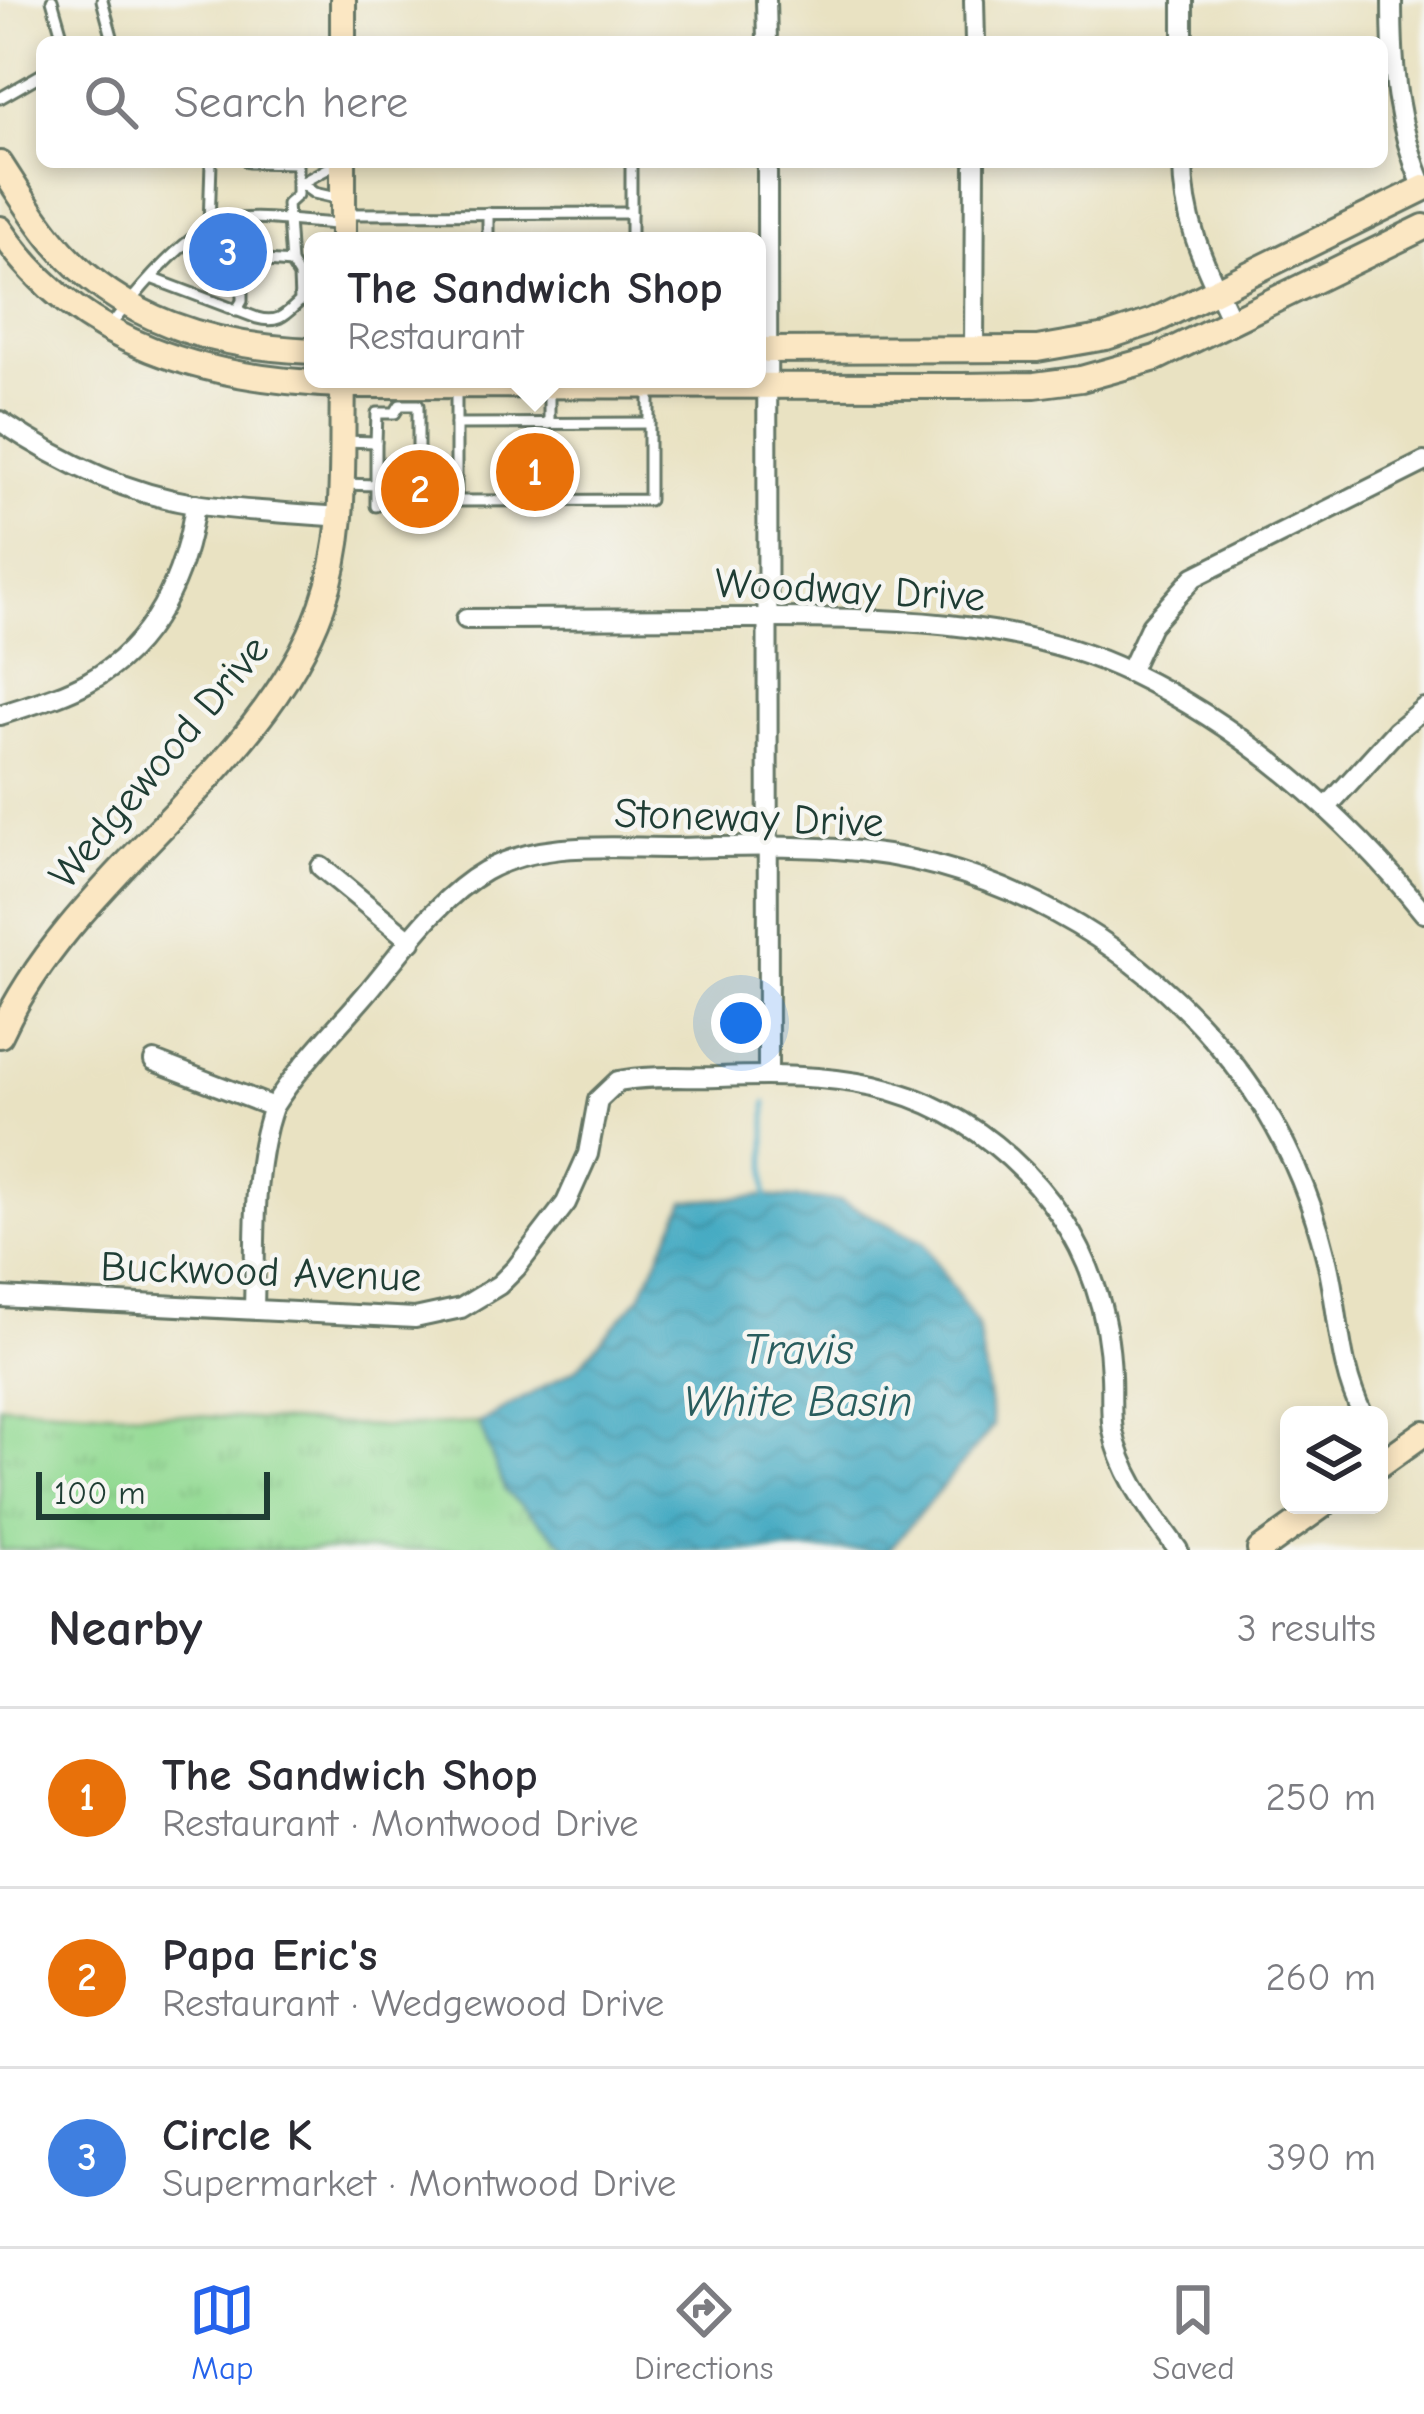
<!DOCTYPE html>
<html lang="en">
<head>
<meta charset="utf-8">
<style>
  :root { --surface:#fff; --page:#f2f2f3; --text:#2b2b33; --muted:#7c7c81; --line:#e1e1e2; --accent:#2563eb }
  body { margin:0; font-family:"Comic Neue",sans-serif; background:var(--page); color:var(--text) }
  .controls { position:absolute; right:36px; bottom:36px; display:grid; overflow:hidden; border-radius:18px; box-shadow:0 6px 18px #0003 }
  .controls button { width:108px; height:108px; display:grid; place-items:center; padding:0; border:0; border-bottom:3px solid var(--line); background:var(--surface); color:var(--text); font:60px sans-serif }
  .scale { position:absolute; left:36px; bottom:30px; width:234px; box-sizing:border-box; padding-left:12px; border:6px solid #1f3d34; border-top:0; font-size:33px; line-height:42px; white-space:nowrap; color:#1f3d34; -webkit-text-stroke:9px #f6f6f2; paint-order:stroke }
  .you { position:absolute; left:741px; top:1023px; width:42px; height:42px; margin:-30px; border:9px solid #fff; border-radius:50%; background:#1a73e8; box-shadow:0 0 0 18px #1a73e833 }
  .badge { display:grid; place-items:center; width:78px; height:78px; border-radius:50%; background:var(--accent); color:#fff; font-size:39px; font-weight:700 }
  .pin { position:absolute; translate:-50% -50%; border:6px solid #fff; box-shadow:0 3px 12px #0006 }
  .popup { position:absolute; left:304px; top:232px; width:462px; height:156px; box-sizing:border-box; display:grid; place-content:center; border-radius:18px; background:var(--surface); filter:drop-shadow(0 3px 9px #0005); font-size:39px; white-space:nowrap; color:var(--muted) }
  .popup b { font-size:45px; color:var(--text) }
  .popup::after { content:''; position:absolute; left:50%; top:100%; margin-left:-24px; border:24px solid transparent; border-top-color:var(--surface) }
  .list { margin:0; padding:0; list-style:none }
  h2 { display:flex; justify-content:space-between; align-items:center; height:156px; margin:0; padding:0 48px; font-size:51px }
  h2 small { font-size:39px; font-weight:400; color:var(--muted) }
  .list li { display:grid; grid-template-columns:78px 1fr auto; gap:36px; align-items:center; box-sizing:border-box; height:180px; padding:0 48px; border-top:3px solid var(--line) }
  .list b { display:block; font-size:45px; white-space:nowrap }
  .list p { margin:0; font-size:39px; white-space:nowrap; color:var(--muted) }
  .list em { font-size:39px; font-style:normal; color:var(--muted) }
  .icon { flex:none; width:66px; height:66px; fill:none; stroke:currentColor; stroke-width:2; stroke-linecap:round; stroke-linejoin:round }
  .map { position:relative; flex:none; width:1424px; height:1550px; overflow:hidden }
  .search { position:absolute; background:var(--surface); box-shadow:0 6px 18px #0003; left:36px; right:36px; top:36px; height:132px; display:flex; align-items:center; gap:30px; box-sizing:border-box; padding:0 42px; border-radius:18px; color:var(--muted); font-size:45px }
  .sheet { height:696px; background:var(--surface) }
  nav { display:flex; justify-content:space-around; align-items:center; box-sizing:border-box; height:168px; border-top:3px solid var(--line); background:var(--surface); font-size:33px; color:var(--muted) }
  nav a { display:grid; justify-items:center; gap:6px }
  nav .on { color:var(--accent) }
  .map>svg:first-child { display:block }
  .park { fill:url(#park-tufts); stroke:#598c64; stroke-width:3 }
  .water { fill:url(#water-waves); stroke:#30727a; stroke-width:3 }
  .lines { fill:none; stroke-linecap:round; stroke-linejoin:round }
  .stream { stroke:#41a8c1; stroke-width:4.5 }
  .building { fill:url(#building-cross-hatch) }
  .lane-casing { stroke:#676; stroke-width:15 }
  .street-casing { stroke:#676; stroke-width:24 }
  .secondary-casing { stroke:#676; stroke-width:30 }
  .lane { stroke:#fff; stroke-width:9 }
  .street { stroke:#fff; stroke-width:18 }
  .secondary { stroke:#fbe7c3; stroke-width:24 }
  .labels { text-anchor:middle; dominant-baseline:central; stroke-width:9; stroke-linejoin:round; paint-order:stroke }
  .street-label { font-size:42px; fill:#1f3d34; stroke:#f6f6f2 }
  .water-label { font-size:45px; font-style:italic; fill:#295d5e; stroke:#f6f6f2 }
</style>
</head>
<body>
<div class="map">
<svg width="1424" height="1550" viewBox="0 0 1424 1550">
  <defs>
    <pattern id="park-tufts" width="24" height="20" patternUnits="userSpaceOnUse" patternTransform="scale(3)"><rect width="24" height="20" fill="#93da93"/><path d="M3 7l-1-3M5 7V3M7 7l1-3M15 17l-1-3M17 17v-4M19 17l1-3" fill="none" stroke="#7ebc7f"/></pattern>
    <pattern id="water-waves" width="16" height="10" patternUnits="userSpaceOnUse" patternTransform="scale(3)"><rect width="16" height="10" fill="#41a8c1"/><path d="M0 5q4-4 8 0t8 0" fill="none" stroke="#368a9e"/></pattern>
    <pattern id="building-cross-hatch" width="8" height="8" patternUnits="userSpaceOnUse" patternTransform="scale(3)"><rect width="8" height="8" fill="#e2937a"/><path d="M0 0l8 8M0 8l8-8" fill="none" stroke="#b77965"/></pattern>
  </defs>
  <rect width="100%" height="100%" fill="#f6f6f2"/>
  <filter id="ink" filterUnits="userSpaceOnUse"><feTurbulence type="fractalNoise" baseFrequency=".00833" numOctaves="2"/><feDisplacementMap in="SourceGraphic" scale="24" xChannelSelector="R" yChannelSelector="G"/><feConvolveMatrix kernelMatrix="1 2 1 2 8 2 1 2 1" color-interpolation-filters="sRGB"/></filter>
  <filter id="wash" filterUnits="userSpaceOnUse"><feTurbulence type="fractalNoise" baseFrequency=".004" numOctaves="4" result="noise"/><feDisplacementMap in="SourceGraphic" scale="48" xChannelSelector="R" yChannelSelector="G"/><feGaussianBlur stdDeviation="2.7" result="paint"/><feColorMatrix in="noise" values="0 0 0 0 0 0 0 0 0 0 0 0 0 0 0 0 0 1.4 0 .05"/><feComposite in="paint" operator="in"/></filter>
  <g filter="url(#wash)">
    <rect width="100%" height="100%" fill="#e9e2c2"/>
    <!-- park -->
    <polygon class="park" points="0,1405 390,1427 479,1423 505,1491 571,1550 0,1550"/>
    <!-- water -->
    <polygon class="water" points="761,1196 841,1201 923,1242 978,1326 993,1427 889,1550 571,1550 505,1491 479,1423 577,1368 641,1295 685,1201"/>
    <g class="lines">
      <!-- stream -->
      <polyline class="stream" points="766,1102 766,1198"/>
    </g>
    <g id="blocks">
      <!-- building -->
      <g class="building">
        <polygon points="227,231 252,231 249,264 240,273 208,273 206,251"/>
        <polygon points="524,446 546,447 546,492 524,492"/>
        <polygon points="399,470 417,475 440,471 440,508 399,508"/>
      </g>
    </g>
  </g>
  <g filter="url(#ink)">
    <use href="#blocks" fill-opacity="0" stroke="#676" stroke-width="3"/>
    <g class="lines">
      <!-- lane casing -->
      <g class="lane-casing">
        <g id="lane">
          <polyline points="52,0 64,42"/>
          <polyline points="102,0 113,40 110,42"/>
          <polyline points="0,98 42,74"/>
          <polyline points="248,162 297,163"/>
          <polyline points="297,181 314,193 340,199"/>
          <polyline points="303,182 340,162"/>
          <polyline points="488,213 488,241"/>
          <polyline points="344,214 631,213"/>
          <polyline points="209,226 211,162"/>
          <polyline points="631,241 631,162"/>
          <polyline points="267,261 291,263"/>
          <path d="M151,278l106,40c21,6 28,-3 43,-17l-1,-25 -8,-13 -4,-59 10,-9v-33"/>
          <polyline points="236,311 242,301 242,286"/>
          <path d="M110,326c25,-31 77,-97 116,-105 34,-7 77,2 112,3"/>
          <polyline points="549,387 549,424"/>
          <polyline points="456,390 456,501 649,500 649,389"/>
          <polyline points="456,424 649,423"/>
          <polyline points="343,441 376,442 377,413 395,413 400,405 418,405 418,466"/>
          <polyline points="343,484 376,485 376,442"/>
          <polyline points="376,485 376,506"/>
        </g>
      </g>
      <!-- street casing -->
      <g class="street-casing">
        <g id="street">
          <polyline points="766,0 767,42"/>
          <polyline points="974,0 975,42"/>
          <polyline points="1183,0 1183,42"/>
          <path d="M1392,0c0,72 4,122 32,189"/>
          <polyline points="767,162 768,1075"/>
          <path d="M1183,162c0,62 22,103 48,158"/>
          <polyline points="974,350 975,162"/>
          <path d="M0,421c58,39 124,72 194,83 48,7 98,9 147,13"/>
          <path d="M466,619c88,0 176,0 263,-1 131,0 281,-4 402,55 114,55 214,142 293,240"/>
          <polyline points="1129,672 1151,625 1194,577 1424,462"/>
          <path d="M0,715c29,-10 61,-18 88,-33 65,-35 98,-107 107,-178"/>
          <polyline points="1327,807 1396,731 1424,708"/>
          <polyline points="321,867 411,941"/>
          <polyline points="154,1061 273,1107"/>
          <path d="M0,1297l415,21 46,-10 38,-23 17,-17 50,-65 22,-49 10,-54 20,-19c32,-6 68,-3 101,-4 51,-2 104,-2 155,9 101,23 188,102 221,200 10,29 15,59 16,90 1,18 -1,36 2,55 9,45 39,82 65,119"/>
          <path d="M254,1309c2,-66 -3,-139 19,-202 26,-41 61,-76 92,-112 36,-42 71,-96 120,-124 56,-31 125,-23 187,-23 54,-1 109,-3 164,1 156,11 300,90 396,213 45,57 77,125 94,195 14,55 11,107 37,158"/>
        </g>
      </g>
      <!-- secondary casing -->
      <g class="secondary-casing">
        <g id="secondary">
          <polyline points="343,42 343,0"/>
          <polyline points="343,162 343,241"/>
          <path d="M0,164c17,26 33,53 53,77 66,80 161,106 260,110"/>
          <path d="M0,229c78,118 209,151 343,156l619,1 73,-1 46,-6 75,-21 268,-131"/>
          <polyline points="757,350 1037,349 1106,337 1154,321 1424,188"/>
          <path d="M0,1035c73,-161 263,-263 322,-429 26,-74 19,-150 21,-227"/>
          <polyline points="1379,1465 1424,1433"/>
          <polyline points="1260,1550 1323,1505"/>
        </g>
      </g>
      <!-- lane -->
      <use href="#lane" class="lane"/>
      <!-- street -->
      <use href="#street" class="street"/>
      <!-- secondary -->
      <use href="#secondary" class="secondary"/>
    </g>
  </g>
  <g class="labels">
    <!-- street labels -->
    <g class="street-label">
      <text transform="translate(850 590) rotate(3)">Woodway Drive</text>
      <text transform="translate(159 762) rotate(-50)">Wedgewood Drive</text>
      <text transform="translate(749 818) rotate(2)">Stoneway Drive</text>
      <text transform="translate(261 1272) rotate(2)">Buckwood Avenue</text>
    </g>
    <!-- water labels -->
    <g class="water-label">
      <text x="798" y="1349">Travis<tspan x="798" dy="52">White Basin</tspan></text>
    </g>
  </g>
</svg>
<div class="controls">
<button><svg class="icon" aria-label="layers" viewBox="0 0 24 24"><path d="M12 4l9 5-9 5-9-5zM3 14l9 5 9-5"/></svg></button>
</div>
<div class="scale">100 m</div>
<div class="you"></div>
<div class="pin badge" style="left:535px;top:472px;background:#e8710a">1</div>
<div class="popup"><b>The Sandwich Shop</b>Restaurant</div>
<div class="pin badge" style="left:420px;top:489px;background:#e8710a">2</div>
<div class="pin badge" style="left:228px;top:252px;background:#3f7fe0">3</div>
<div class="search"><svg class="icon" aria-label="search" viewBox="0 0 24 24"><circle cx="10" cy="10" r="6"/><path d="M15 15l6 6"/></svg>Search here</div>
</div>
<section class="sheet">
<h2>Nearby<small>3 results</small></h2>
<ul class="list">
<li><span class="badge" style="background:#e8710a">1</span><div><b>The Sandwich Shop</b><p>Restaurant · Montwood Drive</p></div><em>250 m</em></li>
<li><span class="badge" style="background:#e8710a">2</span><div><b>Papa Eric's</b><p>Restaurant · Wedgewood Drive</p></div><em>260 m</em></li>
<li><span class="badge" style="background:#3f7fe0">3</span><div><b>Circle K</b><p>Supermarket · Montwood Drive</p></div><em>390 m</em></li>
</ul>
</section>
<nav>
<a class="on"><svg class="icon" aria-label="map" viewBox="0 0 24 24"><path d="M3 6l6-2 6 2 6-2v14l-6 2-6-2-6 2zM9 4v14M15 6v14"/></svg>Map</a>
<a><svg class="icon" aria-label="directions" viewBox="0 0 24 24"><path d="M12 3l9 9-9 9-9-9zM9 14v-3h6M13 9l2 2-2 2"/></svg>Directions</a>
<a><svg class="icon" aria-label="saved" viewBox="0 0 24 24"><path d="M7 4h10v16l-5-4-5 4z"/></svg>Saved</a>
</nav>
</body>
</html>
